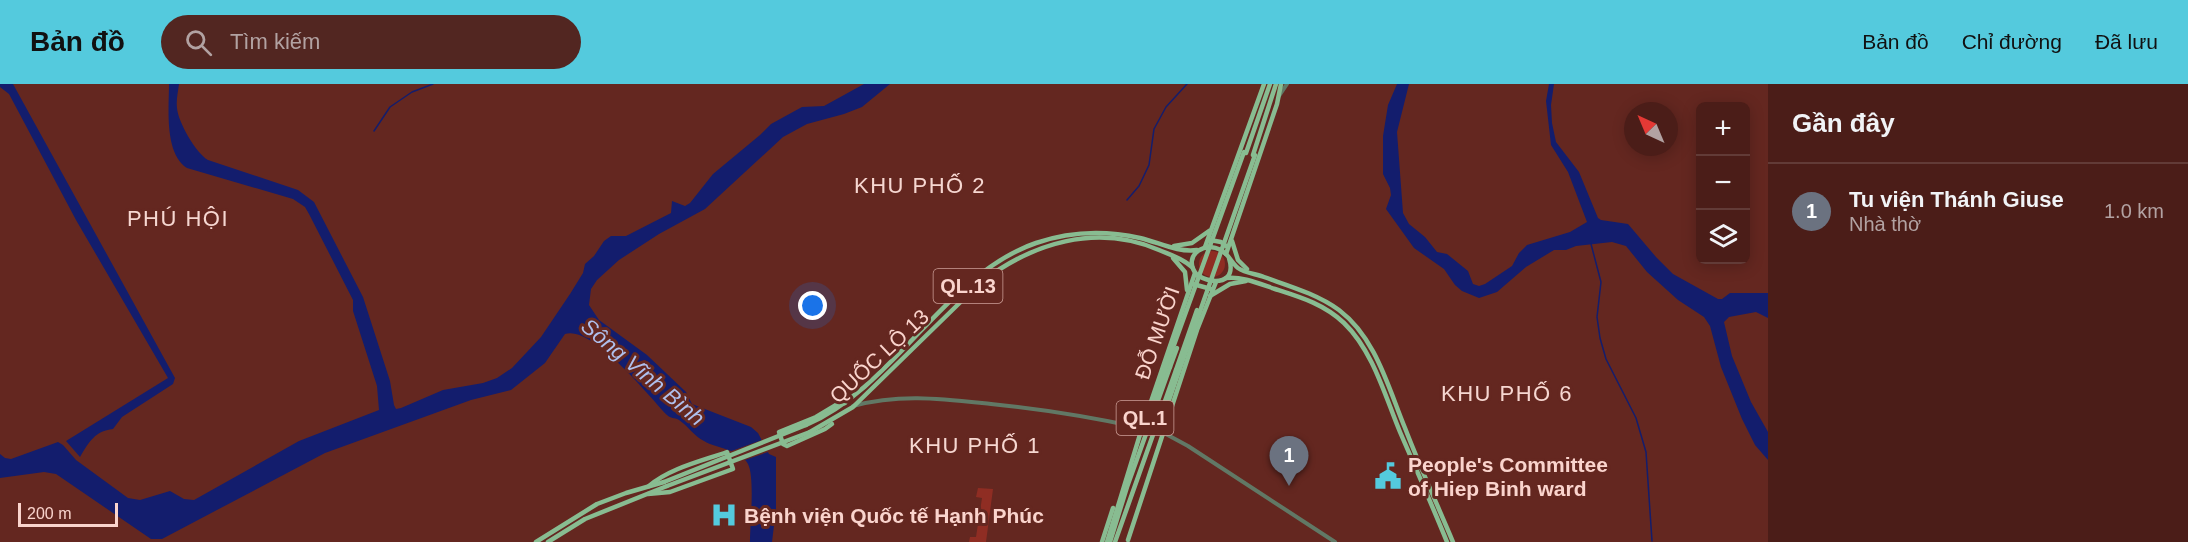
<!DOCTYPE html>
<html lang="vi">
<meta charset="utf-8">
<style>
:root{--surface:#4b1d18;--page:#522621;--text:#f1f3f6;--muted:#b2a2a2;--line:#623b37;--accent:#54cadd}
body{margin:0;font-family:Helvetica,sans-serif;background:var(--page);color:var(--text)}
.controls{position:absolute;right:18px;top:18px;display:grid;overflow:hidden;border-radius:9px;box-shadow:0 3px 15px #0003}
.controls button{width:54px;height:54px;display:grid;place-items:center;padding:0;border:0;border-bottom:2px solid var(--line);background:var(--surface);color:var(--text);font:30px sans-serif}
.compass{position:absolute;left:1624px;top:18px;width:54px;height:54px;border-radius:50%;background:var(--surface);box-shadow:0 3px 15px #0003;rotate:316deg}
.scale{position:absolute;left:18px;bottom:15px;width:100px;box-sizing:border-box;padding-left:6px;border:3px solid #fad4cd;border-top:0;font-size:16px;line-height:21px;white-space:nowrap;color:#fad4cd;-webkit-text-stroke:4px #642720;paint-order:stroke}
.you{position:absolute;left:813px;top:222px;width:21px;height:21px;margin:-15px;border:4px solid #fff;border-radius:50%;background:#1a73e8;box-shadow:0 0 0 9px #1a73e833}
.badge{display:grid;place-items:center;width:39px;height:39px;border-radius:50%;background:var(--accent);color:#fff;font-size:20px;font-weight:700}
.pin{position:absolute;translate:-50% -50px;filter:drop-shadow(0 2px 3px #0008)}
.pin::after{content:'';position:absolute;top:32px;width:21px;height:18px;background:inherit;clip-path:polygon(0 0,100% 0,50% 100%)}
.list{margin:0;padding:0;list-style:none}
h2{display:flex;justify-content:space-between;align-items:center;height:78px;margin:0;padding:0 24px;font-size:26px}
h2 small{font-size:20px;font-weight:400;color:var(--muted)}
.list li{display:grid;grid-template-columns:39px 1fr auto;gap:18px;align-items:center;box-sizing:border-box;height:96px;padding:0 24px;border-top:2px solid var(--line)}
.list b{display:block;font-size:22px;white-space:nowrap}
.list p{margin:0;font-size:20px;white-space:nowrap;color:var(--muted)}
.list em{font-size:20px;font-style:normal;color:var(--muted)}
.icon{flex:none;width:33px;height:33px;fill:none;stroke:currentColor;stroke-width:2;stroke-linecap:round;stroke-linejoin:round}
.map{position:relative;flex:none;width:1768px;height:458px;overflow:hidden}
header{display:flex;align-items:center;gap:36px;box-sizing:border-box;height:84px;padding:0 30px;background:var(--accent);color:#111}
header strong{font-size:28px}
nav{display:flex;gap:33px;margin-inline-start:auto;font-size:21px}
.search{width:420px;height:54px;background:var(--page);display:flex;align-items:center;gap:15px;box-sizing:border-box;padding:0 21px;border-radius:33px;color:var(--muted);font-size:22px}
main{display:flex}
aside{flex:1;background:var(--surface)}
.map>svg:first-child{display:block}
.green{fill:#8f2d23}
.water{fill:#131d6d}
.pier{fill:#642720}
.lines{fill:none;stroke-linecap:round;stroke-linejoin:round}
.stream{stroke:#131d6d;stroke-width:1.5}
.tertiary{stroke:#617865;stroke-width:4}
.trunk{stroke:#88bc91;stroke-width:4.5}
.trunk-bridge{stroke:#88bc91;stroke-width:4.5}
.labels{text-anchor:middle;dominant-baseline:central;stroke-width:6;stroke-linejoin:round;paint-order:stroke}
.shield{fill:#642720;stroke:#cda099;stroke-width:1.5}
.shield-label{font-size:20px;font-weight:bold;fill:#fad4cd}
.street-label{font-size:21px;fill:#fad4cd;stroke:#642720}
.poi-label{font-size:21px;font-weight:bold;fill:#fad4cd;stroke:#642720;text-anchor:start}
.neighbourhood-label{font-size:22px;letter-spacing:1.5px;fill:#f6d7d1;stroke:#642720}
.water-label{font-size:22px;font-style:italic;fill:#afbfec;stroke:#642720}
</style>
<header>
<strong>Bản đồ</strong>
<div class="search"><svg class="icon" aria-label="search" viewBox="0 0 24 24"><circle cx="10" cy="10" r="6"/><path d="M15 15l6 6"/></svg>Tìm kiếm</div>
<nav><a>Bản đồ</a><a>Chỉ đường</a><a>Đã lưu</a></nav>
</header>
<main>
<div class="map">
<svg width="1768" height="458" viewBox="0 0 1768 458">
<rect width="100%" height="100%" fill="#642720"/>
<g class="green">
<circle cx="1212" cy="180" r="13"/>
<polygon points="978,404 993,405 986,458 969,458 970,453 976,453 982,414 976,413"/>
</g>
<g class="water">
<path d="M 0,0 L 13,0 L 175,294 L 173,300 L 122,333 L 113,345 C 95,347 89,358 80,373 L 66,357 L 168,294 L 76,136 L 9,10 L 0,3 Z"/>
<path d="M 169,0 L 179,0 C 178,8 176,16 177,24 C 178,38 196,69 208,76 L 298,106 L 314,118 L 363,213 L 390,297 L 394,321 L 396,325 L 401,324 L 443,306 L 483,299 L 497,294 L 512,284 L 541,253 L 570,210 L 583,189 L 585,180 L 594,172 L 604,157 L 611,152 L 626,152 L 671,129 L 672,117 L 685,122 L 690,119 L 713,90 L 760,51 L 771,40 L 802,23 L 824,22 L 864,0 L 890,0 L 862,23 L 844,30 L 807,40 L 783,53 L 705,125 L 659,150 L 619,176 L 597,196 L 591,205 L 589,221 L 599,236 L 647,271 L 686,308 L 692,320 L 751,343 L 758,349 L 769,370 L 776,373 L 776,425 L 772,458 L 750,458 C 750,440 755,394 748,380 C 740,365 717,365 704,357 C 694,352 688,342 679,336 C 674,333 671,335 667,331 C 649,312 592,241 565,250 L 545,279 L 511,306 L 471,316 L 325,369 L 162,455 L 151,455 L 56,390 L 44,388 L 0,394 L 0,370 L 5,374 L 11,375 L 58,358 L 63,361 L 76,376 L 128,414 L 140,416 L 170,407 L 184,415 L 194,416 L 299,357 L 379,326 L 377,302 L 353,227 L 353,216 L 309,130 L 305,123 L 293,115 L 187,84 C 164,69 169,24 169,0 Z"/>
<polygon points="1397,0 1409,0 1397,48 1403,129 1409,140 1425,153 1437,168 1447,170 1468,187 1473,200 1479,202 1485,200 1512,182 1519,169 1527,161 1570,148 1587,138 1568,88 1551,61 1546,17 1549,0 1554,0 1551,21 1552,39 1556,58 1579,88 1598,134 1601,136 1628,140 1656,173 1673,190 1718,215 1722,215 1730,209 1768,209 1768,234 1756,228 1729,233 1724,238 1732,272 1751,318 1768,348 1768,376 1755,361 1742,335 1721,283 1710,242 1704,233 1678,216 1647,188 1626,162 1612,158 1576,162 1566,166 1554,166 1526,183 1497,208 1479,214 1462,207 1455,201 1444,185 1414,164 1386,125 1391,111 1390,104 1383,90 1383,52 1388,21"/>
</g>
<polygon class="pier" points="765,355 771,367 742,377 726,369"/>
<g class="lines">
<g class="stream">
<polyline points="374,47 390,23 412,8 433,0"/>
<polyline points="1127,116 1139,102 1149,81 1154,45 1166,23 1187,0"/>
<polyline points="1591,160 1601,198 1597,233 1600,254 1606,275 1636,334 1646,368 1652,457"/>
</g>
<g class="tertiary">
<polyline points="1279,12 1287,0"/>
<path d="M 853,322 C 900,309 944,315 991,320 C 1042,325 1091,333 1142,344"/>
<polyline points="1164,349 1188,362 1335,458"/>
</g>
<g class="trunk">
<polyline points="1246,69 1270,0"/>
<polyline points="1253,71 1276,0"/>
<polyline points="1210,156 1221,158 1226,162"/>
<polyline points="1232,157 1238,176 1247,185"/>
<polyline points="1174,162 1192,159 1209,147"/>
<polyline points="1205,163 1264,0"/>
<polyline points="1226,170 1277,20 1281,0"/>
<polyline points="1173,174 1185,188 1187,206"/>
<path d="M 1229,174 C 1237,200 1214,201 1197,191 C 1180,171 1208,153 1226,170 C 1230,174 1233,180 1238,184 C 1245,189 1256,190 1264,193 C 1289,202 1317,210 1339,226 C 1376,254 1388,303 1405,344 C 1420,383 1437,420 1453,458"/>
<path d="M 1226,194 C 1242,192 1260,200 1275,205 C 1300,213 1324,220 1344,239 C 1373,267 1385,312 1400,348 C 1416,385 1432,421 1447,458"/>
<polyline points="1193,200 1211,205"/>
<polyline points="1210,212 1230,200 1246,197"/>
<polyline points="1152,326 1166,283"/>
<polyline points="832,340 825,345 787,362 783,360 779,348 816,333 836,321 845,319"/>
<path d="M 806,341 C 895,303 945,190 1036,159 C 1071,147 1104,146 1140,154 C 1158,158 1178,169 1197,166"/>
<path d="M 810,348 L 853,323 L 980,199 C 1032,159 1096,139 1159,166 C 1171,171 1182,174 1192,183"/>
<polyline points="1158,348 1179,287"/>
<path d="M 648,410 L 670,408 L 733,385 L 727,368 C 702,377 670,384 649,402"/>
<polyline points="1128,456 1197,246 1216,198"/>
<polyline points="536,458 597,420 626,409 664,398"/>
<polyline points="548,458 585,435 667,402"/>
<polyline points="1102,458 1113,424"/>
<polyline points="1107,458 1142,344 1195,189"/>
<polyline points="1110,458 1127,403 1170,283"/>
<polyline points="1115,458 1176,286"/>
</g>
<g class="trunk-bridge">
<polyline points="1166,283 1244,68"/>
<polyline points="1170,283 1177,264"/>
<polyline points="1176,286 1197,226"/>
<polyline points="1179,287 1255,71"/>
<polyline points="664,398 806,341"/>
<polyline points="667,402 810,348"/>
</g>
</g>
<defs>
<symbol id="civic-bare" viewBox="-9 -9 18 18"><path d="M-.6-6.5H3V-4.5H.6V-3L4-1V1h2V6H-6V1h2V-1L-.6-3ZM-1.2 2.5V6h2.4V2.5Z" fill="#54cadd" stroke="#642720" stroke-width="2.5" paint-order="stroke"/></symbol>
<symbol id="hospital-bare" viewBox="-9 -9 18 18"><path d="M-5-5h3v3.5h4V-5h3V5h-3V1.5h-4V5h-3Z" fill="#54cadd" stroke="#642720" stroke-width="2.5" paint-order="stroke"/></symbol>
</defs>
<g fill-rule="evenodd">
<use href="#civic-bare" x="1369" y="373" width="38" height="38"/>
<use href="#hospital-bare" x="705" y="412" width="38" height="38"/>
</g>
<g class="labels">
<g class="shield">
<rect x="933.5" y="185" width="69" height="34" rx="4.5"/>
<rect x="1116.5" y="317" width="57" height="34" rx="4.5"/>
</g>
<g class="shield-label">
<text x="968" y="202">QL.13</text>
<text x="1145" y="334">QL.1</text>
</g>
<g class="street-label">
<text transform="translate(1157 249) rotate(-71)">ĐỖ MƯỜI</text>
<text transform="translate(879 272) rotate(-43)">QUỐC LỘ 13</text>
</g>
<g class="poi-label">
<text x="1408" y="380">People's Committee<tspan x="1408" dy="24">of Hiep Binh ward</tspan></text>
<text x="744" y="431">Bệnh viện Quốc tế Hạnh Phúc</text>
</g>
<g class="neighbourhood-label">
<text x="920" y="101">KHU PHỐ 2</text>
<text x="178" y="134">PHÚ HỘI</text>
<text x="1507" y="309">KHU PHỐ 6</text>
<text x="975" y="361">KHU PHỐ 1</text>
</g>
<g class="water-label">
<text transform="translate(643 288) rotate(40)">Sông Vĩnh Bình</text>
</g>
</g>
</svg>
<div class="controls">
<button>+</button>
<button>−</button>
<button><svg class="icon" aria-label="layers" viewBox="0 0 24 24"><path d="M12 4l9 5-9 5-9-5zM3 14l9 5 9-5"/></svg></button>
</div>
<svg class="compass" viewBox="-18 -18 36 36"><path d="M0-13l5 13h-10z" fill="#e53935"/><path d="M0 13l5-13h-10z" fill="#b2a2a2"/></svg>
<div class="scale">200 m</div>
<div class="you"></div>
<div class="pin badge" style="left:1289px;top:402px;background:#6b7280">1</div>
</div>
<aside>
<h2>Gần đây<small></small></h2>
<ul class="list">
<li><span class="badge" style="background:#6b7280">1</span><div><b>Tu viện Thánh Giuse</b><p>Nhà thờ</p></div><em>1.0 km</em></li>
</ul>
</aside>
</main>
